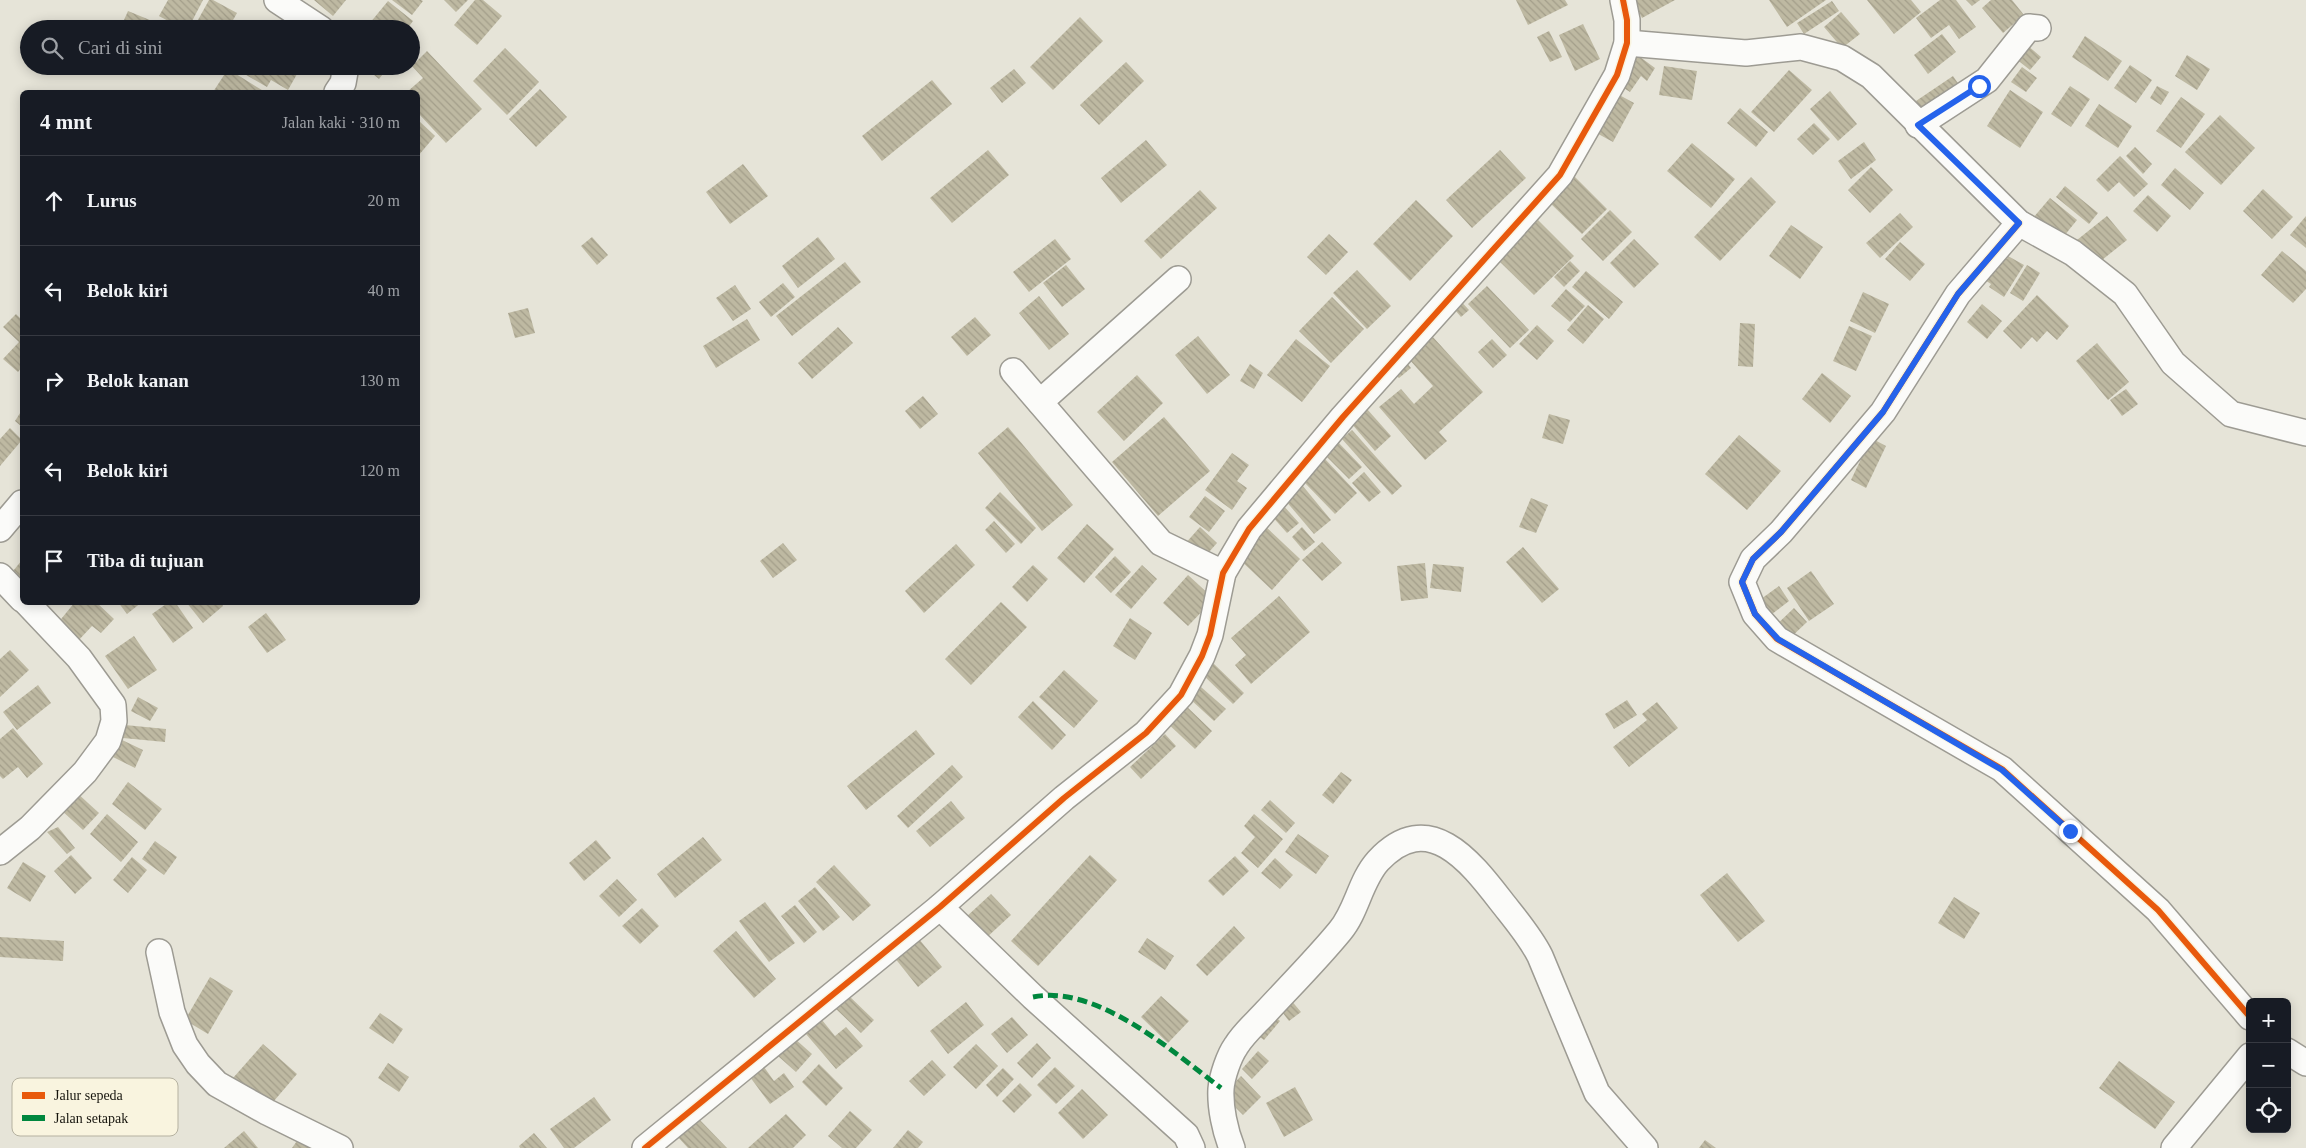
<!DOCTYPE html>
<html lang="id">
<meta charset="utf-8">
<style>
:root{--surface:#171b24;--page:#242831;--text:#f1f3f6;--muted:#9ea1a6;--line:#363941}
body{margin:0;font-family:Georgia,serif;background:var(--page);color:var(--text)}
.controls{position:absolute;right:15px;bottom:15px;display:grid;overflow:hidden;border-radius:8px;box-shadow:0 2px 12px #0003}
.controls button{width:45px;height:45px;display:grid;place-items:center;padding:0;border:0;border-bottom:1px solid var(--line);background:var(--surface);color:var(--text);font:25px sans-serif}
.stop{position:absolute;width:15px;height:15px;margin:-11px;border:4px solid #2563eb;border-radius:50%;background:#fff}
.stop.end{background:#2563eb;border-color:#fff;box-shadow:0 1px 5px #0008}
.list{margin:0;padding:0;list-style:none}
h2{display:flex;justify-content:space-between;align-items:center;height:65px;margin:0;padding:0 20px;font-size:21px}
h2 small{font-size:16px;font-weight:400;color:var(--muted)}
.list li{display:grid;grid-template-columns:32px 1fr auto;gap:15px;align-items:center;box-sizing:border-box;height:90px;padding:0 20px;border-top:1px solid var(--line)}
.list b{display:block;font-size:19px;white-space:nowrap}
.list em{font-size:16px;font-style:normal;color:var(--muted)}
.icon{flex:none;width:28px;height:28px;fill:none;stroke:currentColor;stroke-width:2;stroke-linecap:round;stroke-linejoin:round}
.map{position:relative;flex:none;width:2306px;height:1148px;overflow:hidden}
.search{position:absolute;background:var(--surface);box-shadow:0 2px 12px #0003;left:20px;top:20px;width:400px;height:55px;display:flex;align-items:center;gap:12px;box-sizing:border-box;padding:0 18px;border-radius:28px;color:var(--muted);font-size:19px}
.panel{position:absolute;background:var(--surface);box-shadow:0 2px 12px #0003;left:20px;top:90px;width:400px;height:515px;border-radius:8px}
.map>svg:first-child{display:block}
.building{fill:url(#building-back-hatch)}
.lines{fill:none;stroke-linecap:round;stroke-linejoin:round}
.minor-casing{stroke:#9d9b93;stroke-width:28}
.minor{stroke:#fbfbf9;stroke-width:25}
.quiet{stroke:#00873e;stroke-width:5;stroke-dasharray:10 5;stroke-linecap:butt}
.cycleway-casing{stroke:#f9f4df;stroke-width:9}
.cycleway{stroke:#e8590c;stroke-width:6}
.route{stroke:#2563eb;stroke-width:6}
.key{fill:#f9f4df;stroke:#b5b1a0;stroke-width:1}
.key-label{font-size:14px;fill:#16140d}
</style>
<div class="map">
<svg width="2306" height="1148" viewBox="0 0 2306 1148">
<defs>
<pattern id="building-back-hatch" width="6" height="6" patternUnits="userSpaceOnUse" patternTransform="scale(1.25)"><rect width="6" height="6" fill="#beb9a2"/><path d="M-1 5l2 2M0 0l6 6M5-1l2 2" fill="none" stroke="#a39e8a"/></pattern>
</defs>
<rect width="100%" height="100%" fill="#e6e4d8"/>
<g class="building">
<polygon points="168,0 203,0 188,29 183,29 159,16"/>
<polygon points="209,0 213,0 237,13 228,29 193,29"/>
<polygon points="314,0 346,0 333,16"/>
<polygon points="392,0 421,0 423,1 412,15"/>
<polygon points="444,0 468,0 456,12"/>
<polygon points="475,0 483,0 502,16 477,45 454,25"/>
<polygon points="1516,0 1565,0 1568,5 1528,25"/>
<polygon points="1633,0 1675,0 1642,18"/>
<polygon points="1769,0 1826,0 1787,27"/>
<polygon points="1867,0 1911,0 1921,12 1894,34"/>
<polygon points="1940,0 1956,0 1976,27 1959,39 1949,25 1931,38 1916,18"/>
<polygon points="1966,0 1980,0 1972,6"/>
<polygon points="1991,0 2012,0 2024,15 2003,33 1982,8"/>
<polygon points="388,1 413,21 407,29 365,29"/>
<polygon points="1832,1 1839,11 1804,34 1797,23"/>
<polygon points="128,11 157,23 154,29 120,29"/>
<polygon points="1841,12 1860,34 1842,48 1824,27"/>
<polygon points="1080,17 1103,41 1053,90 1030,67"/>
<polygon points="236,21 252,29 232,29"/>
<polygon points="1583,24 1600,59 1575,71 1559,35"/>
<polygon points="1549,31 1562,57 1550,62 1537,37"/>
<polygon points="1942,34 1956,52 1928,74 1914,55"/>
<polygon points="2085,36 2122,61 2108,81 2072,57"/>
<polygon points="2021,40 2041,57 2030,70 2010,54"/>
<polygon points="505,48 539,82 507,115 473,81"/>
<polygon points="427,51 482,109 446,143 418,113 418,92 407,92 423,78 412,66"/>
<polygon points="1636,54 1655,68 1647,81 1641,76 1630,92 1616,83"/>
<polygon points="2187,55 2210,69 2197,90 2175,76"/>
<polygon points="1126,62 1144,81 1099,125 1080,105"/>
<polygon points="2130,65 2152,80 2136,103 2114,88"/>
<polygon points="244,66 299,66 301,67 288,90 271,80 267,87 241,72"/>
<polygon points="363,66 389,66 379,79"/>
<polygon points="1664,66 1697,71 1692,100 1659,95"/>
<polygon points="2022,67 2037,78 2026,92 2011,82"/>
<polygon points="228,69 265,92 213,92"/>
<polygon points="1014,69 1026,83 1002,103 990,88"/>
<polygon points="1789,70 1812,90 1774,132 1751,112"/>
<polygon points="1953,76 1962,89 1925,114 1916,101"/>
<polygon points="932,80 952,104 882,161 862,136"/>
<polygon points="2070,86 2090,99 2071,127 2051,114"/>
<polygon points="2157,86 2169,92 2161,105 2150,98"/>
<polygon points="540,89 567,117 536,147 509,119"/>
<polygon points="2010,90 2043,112 2020,148 1987,126"/>
<polygon points="1612,91 1634,103 1613,142 1591,130"/>
<polygon points="1830,91 1857,124 1838,141 1810,109"/>
<polygon points="2181,97 2205,114 2181,148 2156,131"/>
<polygon points="2099,104 2132,126 2118,148 2085,126"/>
<polygon points="1740,108 1768,132 1756,147 1727,123"/>
<polygon points="2220,115 2255,148 2221,185 2185,152"/>
<polygon points="418,120 435,136 418,156"/>
<polygon points="1814,123 1830,139 1813,155 1797,139"/>
<polygon points="1146,140 1167,165 1121,203 1101,178"/>
<polygon points="1864,142 1876,160 1851,179 1838,161"/>
<polygon points="1692,143 1735,179 1711,208 1667,171"/>
<polygon points="2135,147 2152,164 2143,174 2126,156"/>
<polygon points="988,150 1009,175 952,223 930,198"/>
<polygon points="1500,150 1526,178 1472,228 1446,200"/>
<polygon points="2120,156 2148,184 2134,197 2119,182 2108,192 2096,180"/>
<polygon points="743,164 768,196 730,224 706,192"/>
<polygon points="1871,167 1893,190 1870,213 1848,190"/>
<polygon points="2175,168 2204,193 2190,210 2161,185"/>
<polygon points="1572,174 1607,209 1582,234 1547,200"/>
<polygon points="1751,177 1776,202 1720,261 1694,237"/>
<polygon points="2065,186 2098,213 2089,224 2056,197"/>
<polygon points="2263,189 2293,217 2272,239 2243,211"/>
<polygon points="1200,190 1217,208 1161,259 1144,241"/>
<polygon points="2148,195 2171,216 2157,232 2133,211"/>
<polygon points="2050,198 2077,220 2060,241 2033,218"/>
<polygon points="1416,200 1453,236 1410,281 1373,244"/>
<polygon points="1610,210 1632,232 1603,261 1581,239"/>
<polygon points="1900,213 1913,227 1880,258 1866,243"/>
<polygon points="2107,216 2127,240 2097,264 2077,240"/>
<polygon points="2306,216 2306,248 2290,235"/>
<polygon points="1538,220 1574,256 1534,295 1498,260"/>
<polygon points="1791,225 1823,247 1800,279 1769,256"/>
<polygon points="1329,234 1348,252 1326,275 1307,257"/>
<polygon points="592,237 608,255 597,265 581,246"/>
<polygon points="818,237 835,259 798,288 782,266"/>
<polygon points="1055,239 1071,259 1029,292 1013,272"/>
<polygon points="1634,239 1659,264 1634,288 1610,263"/>
<polygon points="1900,242 1925,264 1910,281 1885,259"/>
<polygon points="2282,251 2306,271 2306,289 2293,303 2261,275"/>
<polygon points="1995,252 2007,259 2008,256 2024,265 2004,297 1989,287 1991,284 1980,277"/>
<polygon points="1570,261 1580,271 1564,287 1554,277"/>
<polygon points="845,262 861,282 792,336 776,316"/>
<polygon points="1066,265 1085,289 1062,307 1043,283"/>
<polygon points="2027,265 2040,273 2023,301 2010,293"/>
<polygon points="1357,270 1391,306 1367,329 1333,293"/>
<polygon points="1586,271 1623,302 1609,319 1572,287"/>
<polygon points="783,283 795,297 771,317 759,302"/>
<polygon points="735,285 751,309 733,321 716,298"/>
<polygon points="1487,286 1529,330 1510,348 1468,304"/>
<polygon points="1566,289 1585,306 1570,322 1551,306"/>
<polygon points="1863,292 1889,304 1875,333 1850,321"/>
<polygon points="2037,295 2069,326 2057,340 2047,331 2037,342 2032,337 2021,349 2003,331"/>
<polygon points="1039,296 1069,334 1049,350 1019,313"/>
<polygon points="1332,297 1364,329 1331,363 1299,331"/>
<polygon points="1457,297 1469,310 1461,317 1449,303"/>
<polygon points="1982,304 2002,321 1987,339 1967,322"/>
<polygon points="1588,305 1604,319 1583,344 1567,330"/>
<polygon points="528,308 535,333 515,338 508,313"/>
<polygon points="16,314 22,320 22,367 18,372 3,359 19,342 3,327"/>
<polygon points="975,317 991,335 967,356 951,337"/>
<polygon points="747,319 760,340 716,368 703,346"/>
<polygon points="1740,323 1755,324 1753,367 1738,366"/>
<polygon points="1537,325 1554,341 1537,360 1519,344"/>
<polygon points="1849,326 1872,336 1856,371 1833,361"/>
<polygon points="838,327 853,343 812,379 798,363"/>
<polygon points="1198,336 1230,375 1207,394 1175,355"/>
<polygon points="1432,336 1483,392 1439,432 1447,441 1425,460 1379,407 1401,389 1414,404 1433,386 1408,358"/>
<polygon points="1296,339 1330,366 1302,402 1267,375"/>
<polygon points="1492,339 1507,355 1493,368 1478,352"/>
<polygon points="2097,343 2129,382 2108,400 2076,361"/>
<polygon points="1402,357 1411,368 1399,378 1389,368"/>
<polygon points="1250,364 1263,373 1254,389 1240,381"/>
<polygon points="1822,373 1851,396 1830,423 1802,399"/>
<polygon points="1137,375 1163,403 1124,441 1097,412"/>
<polygon points="2126,389 2138,404 2122,416 2110,400"/>
<polygon points="923,396 938,414 920,429 905,411"/>
<polygon points="1367,409 1391,436 1375,451 1351,423"/>
<polygon points="22,410 22,427 15,421"/>
<polygon points="1549,414 1570,420 1563,444 1542,438"/>
<polygon points="1164,417 1210,471 1158,516 1112,462"/>
<polygon points="1008,427 1073,505 1042,531 978,453"/>
<polygon points="10,428 22,440 0,466 0,439"/>
<polygon points="1352,430 1402,486 1392,495 1342,439"/>
<polygon points="1739,435 1781,471 1747,510 1705,474"/>
<polygon points="1871,438 1886,446 1866,488 1851,480"/>
<polygon points="1336,440 1362,467 1349,479 1323,453"/>
<polygon points="1232,453 1249,465 1237,481 1247,488 1232,510 1205,490"/>
<polygon points="1325,459 1357,493 1335,514 1303,481"/>
<polygon points="1364,472 1381,492 1369,502 1352,483"/>
<polygon points="1302,485 1331,520 1314,534 1285,500"/>
<polygon points="1000,492 1036,528 1021,544 985,508"/>
<polygon points="1205,496 1225,511 1209,532 1189,517"/>
<polygon points="1531,498 1548,505 1536,533 1519,527"/>
<polygon points="1282,504 1299,523 1287,533 1270,514"/>
<polygon points="994,521 1015,544 1006,553 985,530"/>
<polygon points="1087,524 1114,549 1084,583 1057,558"/>
<polygon points="1265,526 1300,559 1272,590 1237,557"/>
<polygon points="1200,527 1217,543 1201,561 1184,545"/>
<polygon points="1302,527 1315,542 1304,551 1292,537"/>
<polygon points="1322,542 1342,563 1322,581 1302,560"/>
<polygon points="783,543 797,560 773,578 760,561"/>
<polygon points="956,544 975,565 924,613 905,591"/>
<polygon points="1523,547 1559,589 1542,603 1506,562"/>
<polygon points="1115,556 1131,572 1111,593 1095,577"/>
<polygon points="22,560 22,588 9,576"/>
<polygon points="1425,563 1428,598 1401,601 1397,566"/>
<polygon points="1433,564 1464,567 1461,592 1430,588"/>
<polygon points="1033,565 1048,579 1027,602 1012,587"/>
<polygon points="1142,565 1157,579 1131,609 1115,595"/>
<polygon points="1811,571 1834,604 1809,621 1787,588"/>
<polygon points="1188,575 1214,599 1188,626 1163,603"/>
<polygon points="1779,586 1789,601 1772,614 1761,599"/>
<polygon points="1279,596 1310,632 1251,684 1235,665 1246,655 1231,638"/>
<polygon points="75,602 96,602 114,619 101,633 92,626 77,642 57,624"/>
<polygon points="118,602 142,602 127,614"/>
<polygon points="169,602 175,602 193,628 173,643 152,614"/>
<polygon points="186,602 220,602 223,606 203,623"/>
<polygon points="1001,602 1027,627 971,685 945,659"/>
<polygon points="1794,608 1807,622 1787,641 1774,627"/>
<polygon points="266,613 286,640 267,653 248,627"/>
<polygon points="1130,618 1152,633 1135,660 1113,646"/>
<polygon points="134,636 157,670 128,689 105,656"/>
<polygon points="10,650 29,670 0,697 0,659"/>
<polygon points="1212,662 1244,693 1233,704 1201,673"/>
<polygon points="1064,670 1098,701 1074,728 1039,697"/>
<polygon points="38,685 51,703 17,730 3,712"/>
<polygon points="1201,687 1226,709 1214,721 1190,699"/>
<polygon points="138,697 158,708 150,721 131,711"/>
<polygon points="1627,700 1637,715 1614,729 1605,714"/>
<polygon points="1033,701 1066,735 1052,750 1018,717"/>
<polygon points="1182,702 1212,731 1195,749 1165,721"/>
<polygon points="1657,702 1678,728 1629,767 1613,747 1647,720 1642,714"/>
<polygon points="125,725 166,729 165,742 123,738"/>
<polygon points="13,728 43,764 27,778 18,767 3,779 0,776 0,739"/>
<polygon points="916,730 935,754 866,810 847,786"/>
<polygon points="1165,734 1176,746 1141,779 1130,767"/>
<polygon points="120,739 143,750 135,768 111,756"/>
<polygon points="952,765 963,777 908,828 897,816"/>
<polygon points="1341,772 1352,780 1333,804 1322,795"/>
<polygon points="128,782 162,809 145,830 112,804"/>
<polygon points="76,792 99,813 83,830 60,809"/>
<polygon points="1270,800 1295,823 1286,833 1261,810"/>
<polygon points="951,801 965,818 930,847 916,831"/>
<polygon points="107,814 138,842 121,862 90,834"/>
<polygon points="1254,814 1283,839 1258,868 1241,853 1255,837 1244,826"/>
<polygon points="58,827 75,848 67,854 47,832"/>
<polygon points="1298,834 1329,856 1316,874 1285,852"/>
<polygon points="703,837 722,860 675,898 657,874"/>
<polygon points="596,840 611,858 584,881 569,863"/>
<polygon points="155,841 177,857 164,875 142,859"/>
<polygon points="71,855 92,878 75,894 54,871"/>
<polygon points="1090,855 1117,880 1038,966 1011,941"/>
<polygon points="1235,856 1249,871 1223,896 1208,881"/>
<polygon points="132,857 147,870 128,893 113,880"/>
<polygon points="1275,858 1293,875 1280,889 1261,873"/>
<polygon points="23,862 46,876 30,902 7,888"/>
<polygon points="834,865 871,905 853,921 816,882"/>
<polygon points="1727,873 1765,921 1738,942 1700,895"/>
<polygon points="617,879 637,900 619,917 599,896"/>
<polygon points="815,887 840,917 823,931 798,901"/>
<polygon points="991,894 1011,915 985,939 965,918"/>
<polygon points="1954,897 1980,913 1964,939 1938,923"/>
<polygon points="765,902 795,943 769,962 739,921"/>
<polygon points="795,905 817,932 804,943 781,916"/>
<polygon points="642,908 659,926 640,944 622,926"/>
<polygon points="1234,926 1245,938 1207,976 1196,965"/>
<polygon points="736,931 776,979 754,998 713,951"/>
<polygon points="914,933 942,967 918,987 890,952"/>
<polygon points="0,937 64,941 63,961 0,957"/>
<polygon points="1147,938 1174,956 1165,970 1138,952"/>
<polygon points="210,977 233,991 208,1034 185,1020"/>
<polygon points="847,994 874,1020 861,1033 834,1007"/>
<polygon points="1161,996 1189,1021 1168,1043 1141,1017"/>
<polygon points="1290,999 1301,1012 1289,1021 1279,1008"/>
<polygon points="966,1002 984,1025 948,1054 930,1031"/>
<polygon points="380,1013 403,1029 393,1044 369,1028"/>
<polygon points="1273,1015 1280,1021 1264,1040 1256,1034"/>
<polygon points="1012,1017 1028,1035 1007,1053 991,1034"/>
<polygon points="822,1020 835,1036 846,1027 863,1046 836,1069 806,1034"/>
<polygon points="794,1038 812,1054 796,1072 778,1056"/>
<polygon points="1037,1043 1051,1058 1032,1078 1017,1063"/>
<polygon points="263,1044 297,1074 268,1108 233,1078"/>
<polygon points="976,1044 998,1066 976,1089 953,1067"/>
<polygon points="1258,1051 1269,1061 1252,1079 1242,1069"/>
<polygon points="932,1060 946,1075 924,1096 909,1081"/>
<polygon points="2119,1061 2175,1102 2155,1129 2099,1088"/>
<polygon points="388,1063 409,1077 399,1092 378,1078"/>
<polygon points="819,1064 843,1088 826,1106 802,1082"/>
<polygon points="764,1067 774,1081 784,1073 794,1087 770,1104 750,1077"/>
<polygon points="1055,1067 1075,1086 1056,1104 1037,1085"/>
<polygon points="1003,1068 1014,1079 997,1097 986,1085"/>
<polygon points="1241,1076 1261,1097 1243,1115 1223,1095"/>
<polygon points="1020,1083 1032,1095 1014,1113 1002,1101"/>
<polygon points="1295,1087 1313,1120 1284,1137 1266,1103"/>
<polygon points="1082,1089 1108,1115 1083,1139 1058,1113"/>
<polygon points="594,1097 611,1120 574,1148 564,1148 550,1129"/>
<polygon points="850,1111 872,1130 856,1148 842,1148 828,1136"/>
<polygon points="786,1114 806,1135 793,1148 748,1148"/>
<polygon points="697,1117 727,1148 688,1148 677,1136"/>
<polygon points="908,1130 923,1142 918,1148 893,1148"/>
<polygon points="244,1131 258,1148 224,1148"/>
<polygon points="534,1133 547,1148 520,1148 519,1146"/>
<polygon points="299,1138 313,1148 292,1148"/>
<polygon points="1705,1140 1716,1148 1699,1148"/>
</g>
<g class="lines">
<defs>
<g id="minor">
<polyline points="277,0 321,29"/>
<polyline points="1627,43 1746,53 1801,47 1842,58 1871,76 2019,223 2073,253 2125,294 2173,363 2231,414 2306,433"/>
<polyline points="337,92 343,83 346,66"/>
<polyline points="1918,125 1987,80 2026,31 2029,27 2038,28"/>
<polyline points="2019,223 1958,294 1883,412 1781,532 1753,559 1742,582 1755,614 1777,639 2002,769 2158,910 2250,1017"/>
<polyline points="1013,371 1161,543 1223,573"/>
<polyline points="1040,402 1178,279"/>
<polyline points="0,529 22,503"/>
<polyline points="0,576 22,599"/>
<polyline points="0,852 30,828 85,772 108,741 114,721 113,705 79,658 26,602"/>
<polyline points="940,907 1033,997 1186,1135 1192,1148"/>
<polyline points="159,952 172,1012 185,1045 198,1064 217,1084 267,1112 340,1148"/>
<polyline points="2287,1051 2306,1063"/>
<polyline points="645,1148 940,907 1064,798 1146,733 1181,695 1202,656 1210,635 1223,573 1249,529 1343,417 1560,175 1617,75 1627,43 1627,20 1623,0"/>
<path d="M 1232,1148 C 1225,1131 1220,1107 1221,1089 C 1222,1076 1229,1056 1236,1046 C 1244,1033 1256,1023 1266,1012 C 1291,985 1317,959 1340,931 C 1357,911 1360,881 1378,861 C 1428,807 1470,861 1501,901 C 1515,919 1530,936 1540,956 L 1597,1093 L 1645,1148"/>
<polyline points="2174,1148 2250,1056"/>
</g>
</defs>
<use href="#minor" class="minor-casing"/>
<use href="#minor" class="minor"/>
<path class="quiet" d="M 1033,997 C 1097,984 1173,1052 1221,1088"/>
<defs>
<g id="cycleway">
<polyline points="2019,223 1958,294 1883,412 1781,532 1753,559 1742,582 1755,614 1777,639 2002,769 2158,910 2250,1017"/>
<polyline points="645,1148 940,907 1064,798 1146,733 1181,695 1202,656 1210,635 1223,573 1249,529 1343,417 1560,175 1617,75 1627,43 1627,20 1623,0"/>
</g>
</defs>
<use href="#cycleway" class="cycleway-casing"/>
<use href="#cycleway" class="cycleway"/>
</g>
<g class="lines">
<polyline class="route" points="1979,86 1918,125 2019,223 1958,294 1883,412 1781,532 1753,559 1742,582 1755,614 1778,639 2002,770 2070,831"/>
</g>
<rect x="12" y="1078" width="166" height="58" rx="8" class="key"/>
<rect x="22" y="1092" width="23" height="7" fill="#e8590c"/>
<rect x="22" y="1115" width="23" height="6" fill="#00873e"/>
<g class="key-label">
<text x="54" y="1100">Jalur sepeda</text>
<text x="54" y="1123">Jalan setapak</text>
</g>
</svg>
<div class="controls">
<button>+</button>
<button>−</button>
<button><svg class="icon" aria-label="locate" viewBox="0 0 24 24"><circle cx="12" cy="12" r="6"/><path d="M12 2v4M12 18v4M2 12h4M18 12h4"/></svg></button>
</div>
<div class="stop" style="left:1979px;top:86px"></div>
<div class="stop end" style="left:2070px;top:831px"></div>
<div class="search"><svg class="icon" aria-label="search" viewBox="0 0 24 24"><circle cx="10" cy="10" r="6"/><path d="M15 15l6 6"/></svg>Cari di sini</div>
<section class="panel">
<h2>4 mnt<small>Jalan kaki · 310 m</small></h2>
<ul class="list">
<li><svg class="icon" aria-label="ahead" viewBox="0 0 24 24"><path d="M12 20V5M6 11l6-6 6 6"/></svg><div><b>Lurus</b></div><em>20 m</em></li>
<li><svg class="icon" aria-label="left" viewBox="0 0 24 24"><path d="M17 20v-9H6M10 6l-5 5 5 5"/></svg><div><b>Belok kiri</b></div><em>40 m</em></li>
<li><svg class="icon" aria-label="right" viewBox="0 0 24 24"><path d="M7 20v-9h11M14 6l5 5-5 5"/></svg><div><b>Belok kanan</b></div><em>130 m</em></li>
<li><svg class="icon" aria-label="left" viewBox="0 0 24 24"><path d="M17 20v-9H6M10 6l-5 5 5 5"/></svg><div><b>Belok kiri</b></div><em>120 m</em></li>
<li><svg class="icon" aria-label="arrive" viewBox="0 0 24 24"><path d="M6 21V4h12l-3 4 3 4H6"/></svg><div><b>Tiba di tujuan</b></div></li>
</ul>
</section>
</div>
